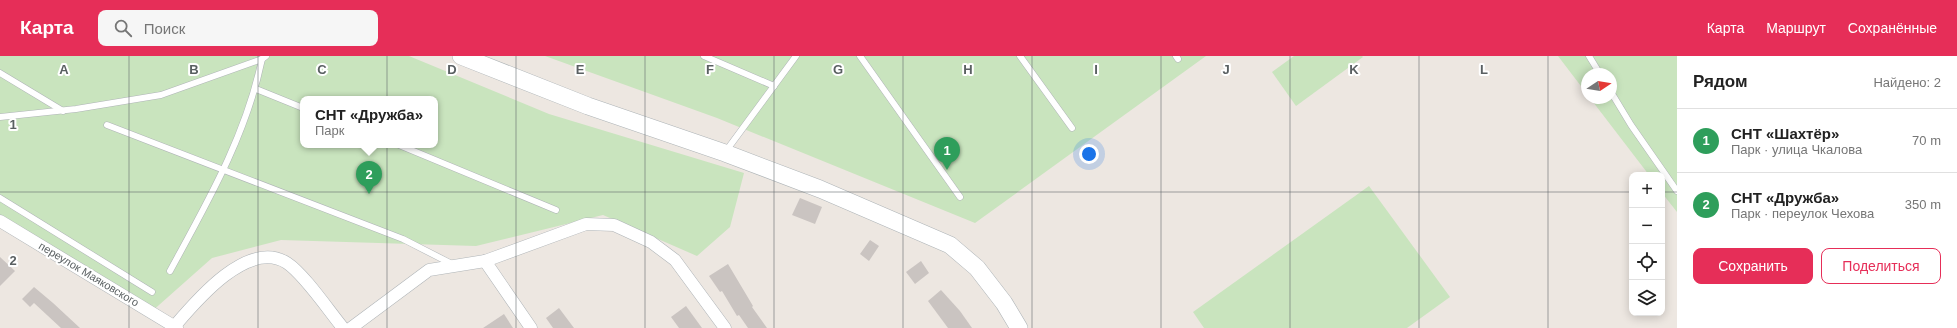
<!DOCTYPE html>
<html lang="ru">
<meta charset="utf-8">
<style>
:root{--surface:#fff;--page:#f6f6f6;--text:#222;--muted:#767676;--line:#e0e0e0;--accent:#e62e58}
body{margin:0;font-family:Helvetica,sans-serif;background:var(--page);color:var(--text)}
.controls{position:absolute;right:12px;bottom:12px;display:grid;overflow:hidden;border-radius:8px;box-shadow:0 2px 10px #0003}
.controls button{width:36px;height:36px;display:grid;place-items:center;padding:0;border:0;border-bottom:1px solid var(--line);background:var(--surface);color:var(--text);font:20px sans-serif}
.compass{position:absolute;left:1581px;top:12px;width:36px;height:36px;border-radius:50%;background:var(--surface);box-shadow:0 2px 10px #0003;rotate:78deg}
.you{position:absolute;left:1089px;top:98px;width:14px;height:14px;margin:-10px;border:3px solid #fff;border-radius:50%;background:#1a73e8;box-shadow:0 0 0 6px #1a73e833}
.badge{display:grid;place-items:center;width:26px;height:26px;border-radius:50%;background:var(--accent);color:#fff;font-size:13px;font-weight:700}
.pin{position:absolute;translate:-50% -33px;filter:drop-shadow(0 1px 2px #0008)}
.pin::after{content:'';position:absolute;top:21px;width:14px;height:12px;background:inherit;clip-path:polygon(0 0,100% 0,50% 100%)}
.popup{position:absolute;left:300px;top:40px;width:138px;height:52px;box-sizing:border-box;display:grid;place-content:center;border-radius:8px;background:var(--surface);filter:drop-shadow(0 1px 3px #0005);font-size:13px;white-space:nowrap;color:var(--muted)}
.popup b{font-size:15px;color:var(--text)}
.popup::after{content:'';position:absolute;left:50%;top:100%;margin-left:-8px;border:8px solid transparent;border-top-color:var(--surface)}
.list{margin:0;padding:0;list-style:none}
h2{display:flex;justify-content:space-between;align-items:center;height:52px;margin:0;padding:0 16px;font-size:17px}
h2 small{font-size:13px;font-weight:400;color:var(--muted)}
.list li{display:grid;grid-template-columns:26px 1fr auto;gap:12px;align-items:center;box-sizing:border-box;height:64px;padding:0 16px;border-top:1px solid var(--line)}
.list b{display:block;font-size:15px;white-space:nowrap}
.list p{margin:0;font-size:13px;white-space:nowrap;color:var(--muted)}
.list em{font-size:13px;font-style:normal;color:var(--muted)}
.actions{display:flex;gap:8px;padding:12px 16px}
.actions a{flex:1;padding:9px 0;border:1px solid var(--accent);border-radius:8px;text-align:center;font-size:14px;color:var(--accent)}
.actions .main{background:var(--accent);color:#fff}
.icon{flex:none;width:22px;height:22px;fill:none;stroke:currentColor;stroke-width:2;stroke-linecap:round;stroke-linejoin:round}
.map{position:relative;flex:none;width:1677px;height:272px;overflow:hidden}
header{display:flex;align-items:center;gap:24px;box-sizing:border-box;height:56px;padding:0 20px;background:var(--accent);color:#fff}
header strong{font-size:19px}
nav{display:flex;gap:22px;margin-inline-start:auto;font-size:14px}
.search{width:280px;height:36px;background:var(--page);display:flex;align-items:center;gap:10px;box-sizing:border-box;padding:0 14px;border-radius:8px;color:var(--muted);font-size:15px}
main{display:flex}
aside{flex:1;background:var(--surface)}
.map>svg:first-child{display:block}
.garden{fill:#c9e4be;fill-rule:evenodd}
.building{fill:#cac4c1}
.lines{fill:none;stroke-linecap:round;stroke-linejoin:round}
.lane-casing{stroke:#afb4b7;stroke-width:7}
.street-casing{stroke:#afb4b7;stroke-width:13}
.secondary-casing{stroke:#aeb4b7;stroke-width:18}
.lane{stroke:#fff;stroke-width:6}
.street{stroke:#fff;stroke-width:12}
.secondary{stroke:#fff;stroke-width:17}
.grid{fill:none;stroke:#5a6062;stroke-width:1;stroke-opacity:0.55}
.labels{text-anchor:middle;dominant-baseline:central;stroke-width:4;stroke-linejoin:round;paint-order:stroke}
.street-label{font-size:11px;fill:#5a6062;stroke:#fff}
.grid-label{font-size:13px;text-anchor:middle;font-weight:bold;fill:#5a6062;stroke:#fff;stroke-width:4;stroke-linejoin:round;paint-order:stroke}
</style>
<header>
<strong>Карта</strong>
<div class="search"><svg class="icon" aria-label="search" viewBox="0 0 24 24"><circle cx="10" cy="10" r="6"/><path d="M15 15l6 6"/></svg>Поиск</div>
<nav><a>Карта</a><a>Маршрут</a><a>Сохранённые</a></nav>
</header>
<main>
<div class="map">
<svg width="1677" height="272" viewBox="0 0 1677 272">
<rect width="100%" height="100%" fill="#ede7e1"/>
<g class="garden">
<path d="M 0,0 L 409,0 L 549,58 L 744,117 L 730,171 L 697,200 L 603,159 L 476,190 L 281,184 L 212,202 L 150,257 L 0,163 ZM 303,43 L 435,43 L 435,89 L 303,89 Z"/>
<polygon points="545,0 1206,0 975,167 717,62"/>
<polygon points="1294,0 1362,0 1363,1 1296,50 1272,16"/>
<polygon points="1558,0 1677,0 1677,156 1662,137 1662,119 1649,119 1590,42 1611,42 1611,18 1587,18 1587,38"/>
<polygon points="1369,130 1450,241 1407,272 1204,272 1193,256"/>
</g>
<g class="building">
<polygon points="800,142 822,151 815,168 792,159"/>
<polygon points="870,184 879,190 869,205 860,198"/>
<polygon points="0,201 15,215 0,230"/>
<polygon points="921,205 929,217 915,228 906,216"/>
<polygon points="728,208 753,250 752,251 767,272 748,272 739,259 737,260 722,235 720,236 709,220"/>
<polygon points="34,231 53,247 80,272 61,272 34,247 30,251 22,243"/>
<polygon points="941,234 960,255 972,272 948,272 928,245"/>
<polygon points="686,250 702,272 679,272 671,261"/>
<polygon points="559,252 574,272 553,272 546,262"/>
<polygon points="504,258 513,272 483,272"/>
</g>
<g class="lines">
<defs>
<g id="lane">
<polyline points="704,0 774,30"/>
<polyline points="860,0 960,141"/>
<polyline points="1020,0 1072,72"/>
<polyline points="1176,0 1178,3"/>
<polyline points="1589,0 1600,18"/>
<polyline points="0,17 63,55"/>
<polyline points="256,33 303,52"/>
<polyline points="1611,36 1631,69 1677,135"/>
<polyline points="0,61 76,53 161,39 262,3 266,0"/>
<polyline points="107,69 403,183 454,209"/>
<polyline points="399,89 556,154"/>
<polyline points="726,95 796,0"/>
<polyline points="0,142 152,236"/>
<path d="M 170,215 C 207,147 246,80 262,3"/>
</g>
<g id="street">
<polyline points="0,165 177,272"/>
<polyline points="485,205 531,272"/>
<path d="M 173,272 C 195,246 248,182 287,207 C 304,218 329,255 343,272"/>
<polyline points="351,272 429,214 485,205 586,168 614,169 651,186 675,204 725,272"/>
</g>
<polyline id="secondary" points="461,0 588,50 725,97 820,133 950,189 977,212 1004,247 1019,272"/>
</defs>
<use href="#lane" class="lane-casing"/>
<use href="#street" class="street-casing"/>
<use href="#secondary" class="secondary-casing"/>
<use href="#lane" class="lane"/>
<use href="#street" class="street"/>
<use href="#secondary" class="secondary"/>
</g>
<path class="grid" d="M 129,0 L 129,272M 258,0 L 258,272M 387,0 L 387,272M 516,0 L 516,272M 645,0 L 645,272M 774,0 L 774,272M 903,0 L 903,272M 1032,0 L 1032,272M 1161,0 L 1161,272M 1290,0 L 1290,272M 1419,0 L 1419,272M 1548,0 L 1548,272M 0,136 L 1632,136M 1662,136 L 1677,136"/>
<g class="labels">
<g class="street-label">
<text transform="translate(89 218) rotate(31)">переулок Маяковского</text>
</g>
</g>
<g class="grid-label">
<text x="64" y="18">A</text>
<text x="194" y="18">B</text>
<text x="322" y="18">C</text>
<text x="452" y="18">D</text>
<text x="580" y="18">E</text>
<text x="710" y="18">F</text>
<text x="838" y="18">G</text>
<text x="968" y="18">H</text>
<text x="1096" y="18">I</text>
<text x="1226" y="18">J</text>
<text x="1354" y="18">K</text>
<text x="1484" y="18">L</text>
<text x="13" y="73">1</text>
<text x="13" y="209">2</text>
</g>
</svg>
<div class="controls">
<button>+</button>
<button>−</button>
<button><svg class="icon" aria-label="locate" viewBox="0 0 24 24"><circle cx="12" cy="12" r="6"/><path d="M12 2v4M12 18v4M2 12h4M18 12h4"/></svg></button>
<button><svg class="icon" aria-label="layers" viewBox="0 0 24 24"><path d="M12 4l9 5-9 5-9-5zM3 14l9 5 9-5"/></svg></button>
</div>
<svg class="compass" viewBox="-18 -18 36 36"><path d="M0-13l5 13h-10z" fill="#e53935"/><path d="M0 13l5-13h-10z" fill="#767676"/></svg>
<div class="you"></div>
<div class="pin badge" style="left:947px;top:114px;background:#2e9e5b">1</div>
<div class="pin badge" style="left:369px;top:138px;background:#2e9e5b">2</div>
<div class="popup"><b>СНТ «Дружба»</b>Парк</div>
</div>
<aside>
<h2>Рядом<small>Найдено: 2</small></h2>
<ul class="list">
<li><span class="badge" style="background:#2e9e5b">1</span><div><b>СНТ «Шахтёр»</b><p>Парк · улица Чкалова</p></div><em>70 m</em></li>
<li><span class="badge" style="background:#2e9e5b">2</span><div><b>СНТ «Дружба»</b><p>Парк · переулок Чехова</p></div><em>350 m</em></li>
</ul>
<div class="actions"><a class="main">Сохранить</a><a>Поделиться</a></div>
</aside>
</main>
